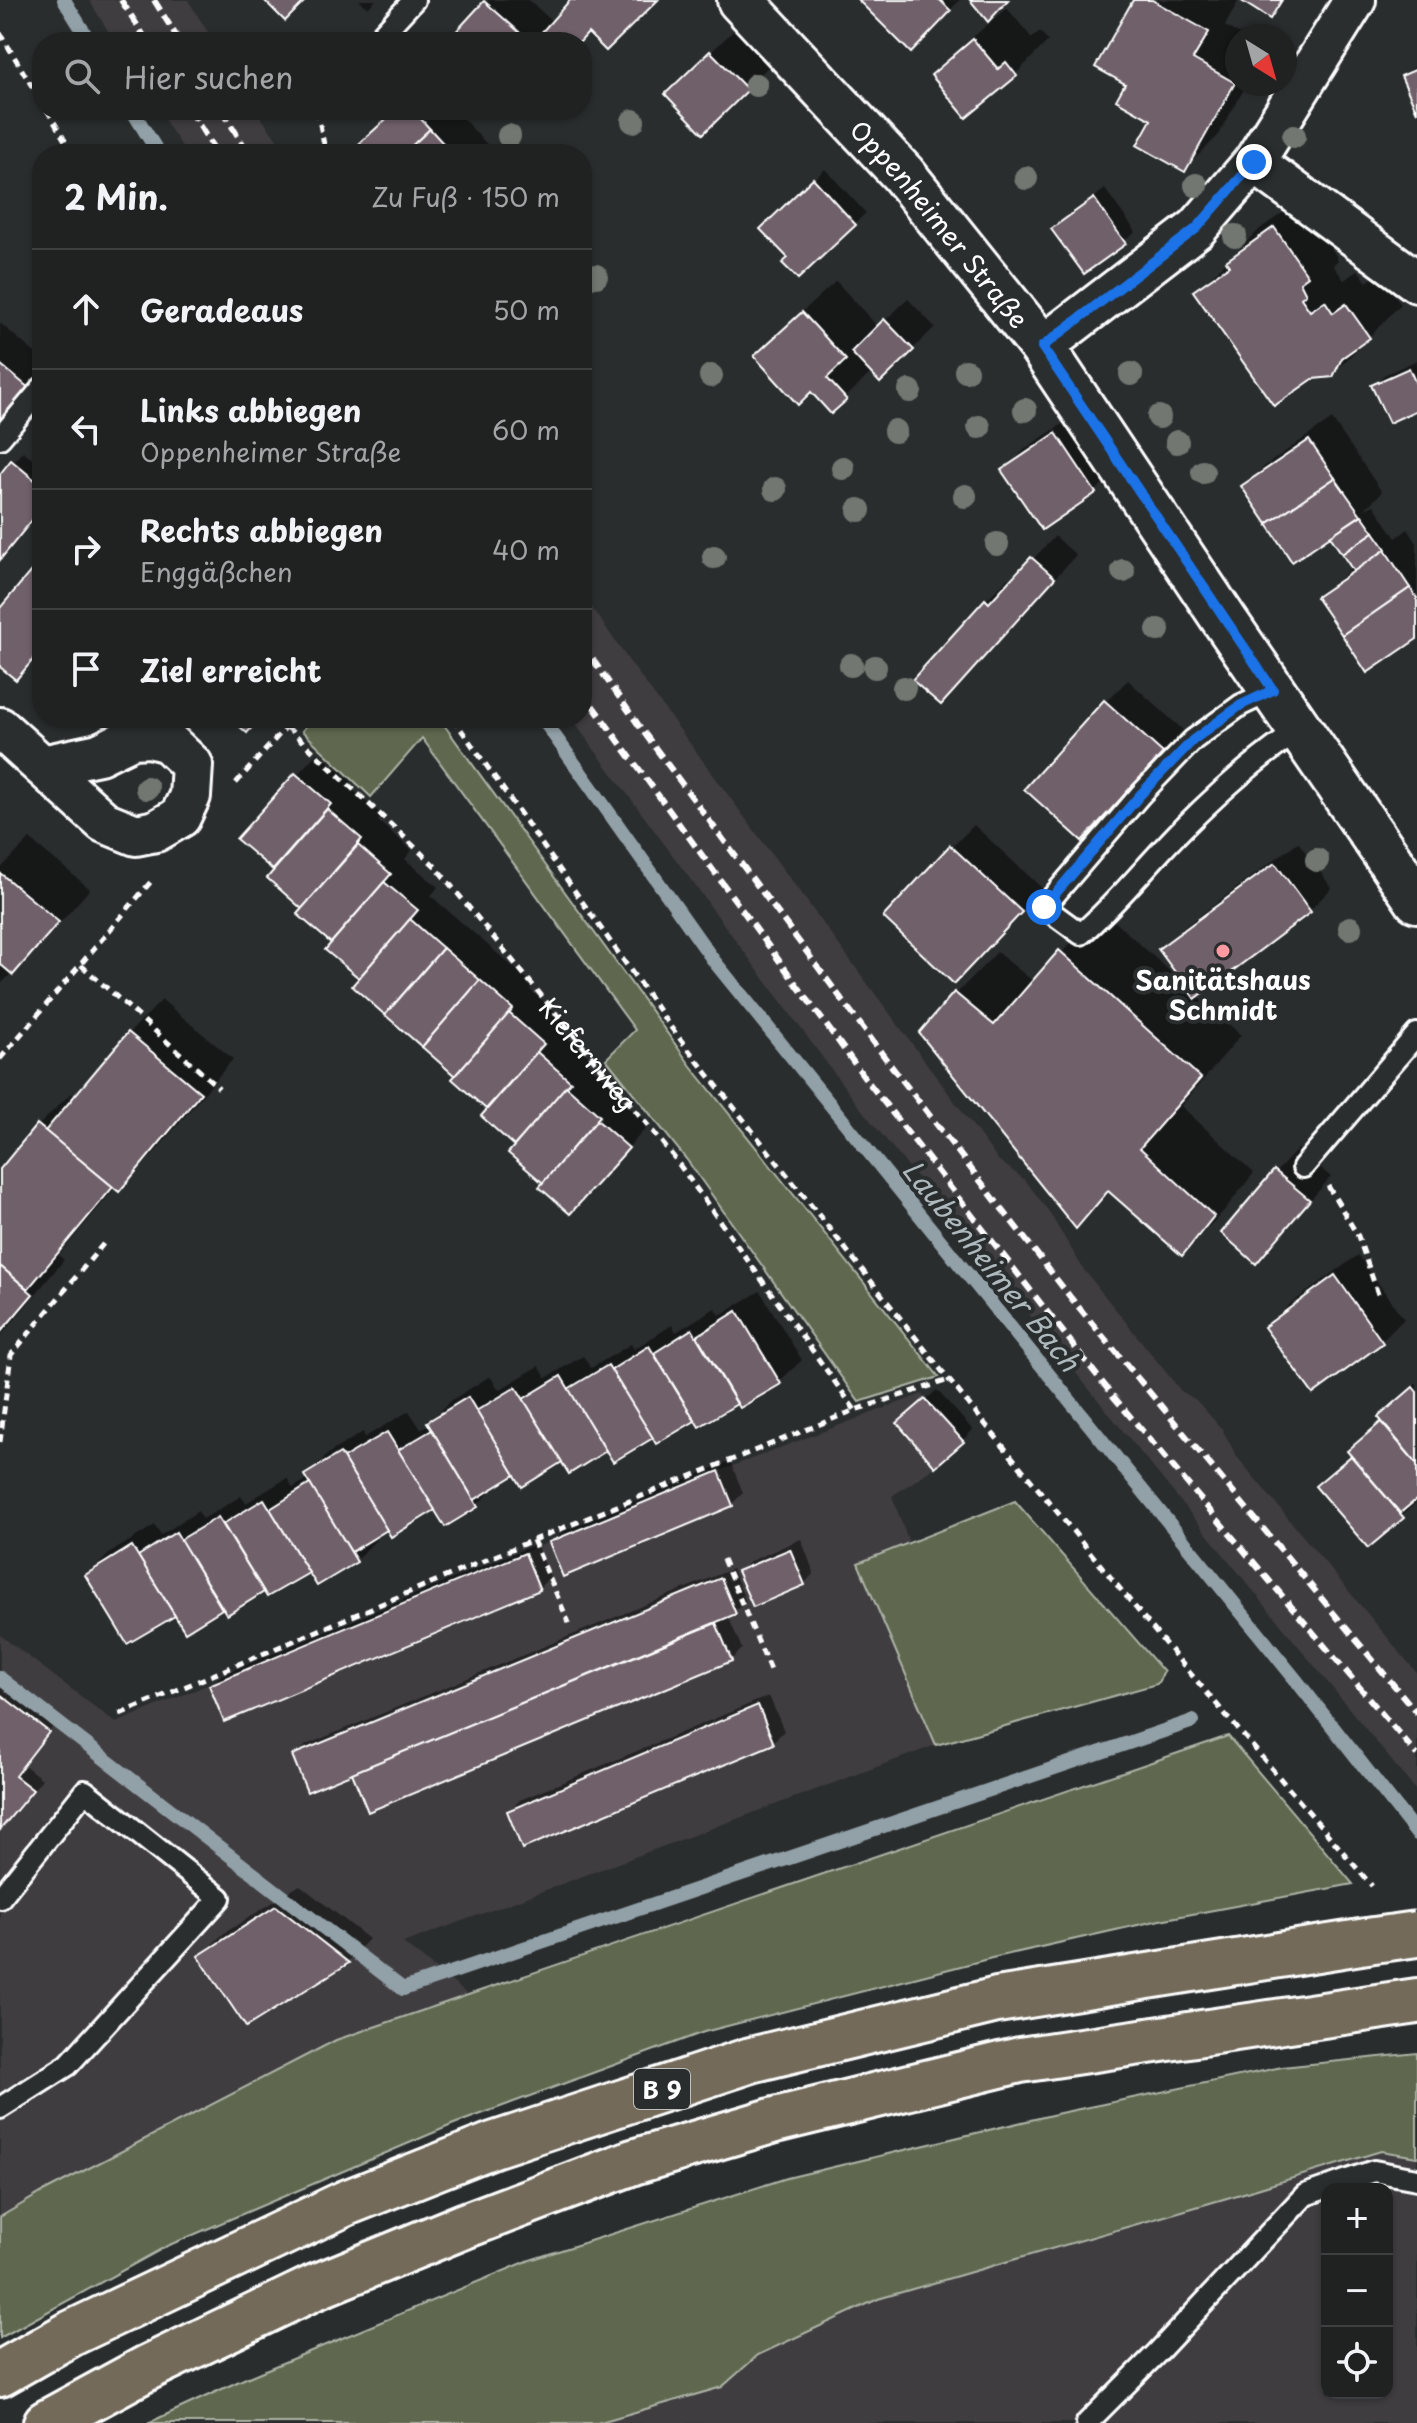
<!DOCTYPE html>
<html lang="de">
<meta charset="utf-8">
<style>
:root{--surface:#202222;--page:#2d2f2f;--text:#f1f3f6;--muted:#a2a4a5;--line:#3d3f40}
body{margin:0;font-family:"Playpen Sans",sans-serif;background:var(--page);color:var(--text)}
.controls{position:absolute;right:24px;bottom:24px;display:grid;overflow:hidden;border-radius:16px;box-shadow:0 2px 6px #0004}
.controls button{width:72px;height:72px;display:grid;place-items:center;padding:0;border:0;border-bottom:2px solid var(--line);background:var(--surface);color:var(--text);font:40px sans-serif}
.compass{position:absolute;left:1225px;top:24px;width:72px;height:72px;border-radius:50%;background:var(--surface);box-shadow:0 2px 6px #0004;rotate:143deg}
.stop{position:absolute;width:24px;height:24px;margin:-18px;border:6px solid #1a73e8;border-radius:50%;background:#fff}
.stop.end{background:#1a73e8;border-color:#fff;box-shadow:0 2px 8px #0008}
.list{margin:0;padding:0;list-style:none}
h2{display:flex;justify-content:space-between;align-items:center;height:104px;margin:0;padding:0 32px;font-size:34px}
h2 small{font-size:26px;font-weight:400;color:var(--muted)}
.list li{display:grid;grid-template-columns:52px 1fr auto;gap:24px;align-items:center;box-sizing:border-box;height:120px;padding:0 32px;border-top:2px solid var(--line)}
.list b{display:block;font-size:30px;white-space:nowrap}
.list p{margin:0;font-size:26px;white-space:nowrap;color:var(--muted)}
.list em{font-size:26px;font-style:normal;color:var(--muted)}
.icon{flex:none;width:44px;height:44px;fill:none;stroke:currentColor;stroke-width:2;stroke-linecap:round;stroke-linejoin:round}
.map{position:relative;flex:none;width:1417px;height:2423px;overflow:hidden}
.search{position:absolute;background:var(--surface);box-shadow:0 2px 6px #0004;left:32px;top:32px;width:560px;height:88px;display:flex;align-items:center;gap:20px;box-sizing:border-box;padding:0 28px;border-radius:32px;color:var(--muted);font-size:30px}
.panel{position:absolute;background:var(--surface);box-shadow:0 2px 6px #0004;left:32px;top:144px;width:560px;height:584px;border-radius:32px}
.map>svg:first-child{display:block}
.built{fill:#3f3c40;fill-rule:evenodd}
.green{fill:#5e684f;stroke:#aeb4a7;stroke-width:2}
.shadow{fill:#0007}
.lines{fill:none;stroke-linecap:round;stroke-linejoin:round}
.stream{stroke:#92a1a8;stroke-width:14}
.building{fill:#70606b;stroke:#fff;stroke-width:2}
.service-casing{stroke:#fff;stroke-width:26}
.minor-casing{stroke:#fff;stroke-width:46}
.secondary-casing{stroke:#fff;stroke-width:50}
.trunk-casing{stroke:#fff;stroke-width:50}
.path{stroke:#fff;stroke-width:5;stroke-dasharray:8 6;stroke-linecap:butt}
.service{stroke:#2a2d2e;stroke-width:20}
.minor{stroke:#2a2d2e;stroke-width:40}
.secondary{stroke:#2a2d2e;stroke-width:44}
.trunk{stroke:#736b5a;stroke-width:44}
.rail{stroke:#fff;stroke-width:6;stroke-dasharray:12 6;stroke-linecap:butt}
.trunk-bridge-casing{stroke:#fff;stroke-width:50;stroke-linecap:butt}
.trunk-bridge{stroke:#736b5a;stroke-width:44}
.tree{fill:#737771}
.route{stroke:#1a73e8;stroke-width:10}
.poi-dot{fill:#ff9aa2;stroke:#2a2d2e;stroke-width:3}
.labels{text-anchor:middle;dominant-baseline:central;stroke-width:8;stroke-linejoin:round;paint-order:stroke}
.shield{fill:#2a2d2e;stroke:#bfc0c0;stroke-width:2}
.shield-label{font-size:24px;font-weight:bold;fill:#fff}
.street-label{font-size:26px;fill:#fff;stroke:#2a2d2e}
.poi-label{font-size:26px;font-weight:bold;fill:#fff;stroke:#2a2d2e}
.water-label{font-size:28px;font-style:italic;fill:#aeb9be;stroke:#2a2d2e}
</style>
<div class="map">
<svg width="1417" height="2423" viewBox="0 0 1417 2423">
<rect width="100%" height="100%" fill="#2a2d2e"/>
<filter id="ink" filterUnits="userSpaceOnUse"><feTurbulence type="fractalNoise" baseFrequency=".0125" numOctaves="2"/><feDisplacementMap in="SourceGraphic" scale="16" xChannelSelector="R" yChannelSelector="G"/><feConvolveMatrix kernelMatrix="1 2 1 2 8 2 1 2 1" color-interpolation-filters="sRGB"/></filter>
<g filter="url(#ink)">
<g class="built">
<polygon points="89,0 188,0 214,42 115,42"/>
<polygon points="158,110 256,110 287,154 187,154"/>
<polygon points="582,593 629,661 998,1160 1025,1180 1047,1209 1084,1270 1181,1391 1196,1400 1222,1429 1237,1457 1417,1673 1417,1792 857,1104 571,718 582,718"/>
<polygon points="922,1394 964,1442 935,1467 892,1496 909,1543 858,1563 936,1745 403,1943 467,1994 336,2040 41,2193 0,2217 0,1635 116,1723 719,1471"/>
<path d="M 1381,2151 L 1417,2157 L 1417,2423 L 597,2423 L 722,2387 L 758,2355 L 878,2299 L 1234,2196 ZM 1327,2189 L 1387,2189 L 1387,2393 L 1327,2393 Z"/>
</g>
<g class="green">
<polygon points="313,718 439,718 691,1066 939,1377 859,1402 687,1160 606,1059 635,1030 422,738 371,797 302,731"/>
<polygon points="1015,1501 1164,1672 1157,1684 936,1745 858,1563"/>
<polygon points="1228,1736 1353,1884 1160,1920 992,1958 704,2032 454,2124 167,2246 0,2338 0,2217 41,2193 336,2040"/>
<polygon points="1417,2053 1417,2157 1381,2151 1234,2196 878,2299 758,2355 722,2387 597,2423 148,2423 246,2378 530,2260 787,2178 1060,2113 1282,2067"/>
</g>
<g class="shadow">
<polygon points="359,0 376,0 368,8"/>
<polygon points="488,0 529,0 553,22 572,0 655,0 589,31 579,42 462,42 455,36"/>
<polygon points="860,0 960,0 911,50"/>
<polygon points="1136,0 1239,0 1225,26 1242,36 1237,36 1237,84 1247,84 1217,137 1184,169 1127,83"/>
<polygon points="1007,8 1032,38 1040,31 1048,41 1016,74 967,116 934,75 966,43"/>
<polygon points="734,30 769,66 703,131 690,72"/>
<polygon points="1417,63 1417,108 1403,77"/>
<polygon points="397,110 455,110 496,154 350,154"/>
<polygon points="825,169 866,213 798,276 773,218"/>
<polygon points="1105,189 1136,232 1084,271 1054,229"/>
<polygon points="1307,196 1339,241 1332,249 1338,260 1333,265 1344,280 1358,270 1367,282 1379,273 1401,304 1332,375 1196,291 1261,228"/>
<polygon points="836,281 878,327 908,299 935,327 913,349 872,372 832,411 800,314 844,362 847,359 803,311"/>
<polygon points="0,323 42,359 42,376 0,425"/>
<polygon points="1417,360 1417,408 1373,386 1384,375"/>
<polygon points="1079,413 1117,469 1095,492 1043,527 1004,471 1026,448"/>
<polygon points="1332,419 1382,492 1365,509 1374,505 1396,538 1408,529 1417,543 1417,637 1318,598 1353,567 1330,534 1243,487 1266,465"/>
<polygon points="23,451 42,466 42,508 0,560 0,477"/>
<polygon points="1055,536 1076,555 963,680 915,680 986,600 1008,578 1012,581"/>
<polygon points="42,561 42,648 26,667 0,664 0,611"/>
<polygon points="1128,680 1183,730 1104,816 1105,702"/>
<polygon points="318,752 352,781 347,785 383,816 378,821 412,850 405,859 438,887 431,896 534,985 530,990 565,1020 557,1029 591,1058 587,1063 621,1093 618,1097 649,1125 570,1212 517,1146 484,1116 489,1109 455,1079 458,1075 361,978 334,943 300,914 305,908 276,870 239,838"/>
<polygon points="974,825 1043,889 976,960 952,847"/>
<polygon points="30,839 90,889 45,940 0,985 0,869"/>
<polygon points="1298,842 1332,888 1310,910 1196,995 1241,1035 1181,1106 1254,1173 1223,1212 1182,1254 1111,1191 1076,1226 956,994 997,952 1034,982 1102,910 1182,982 1161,950 1183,928"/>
<polygon points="162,1000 233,1059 151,1157 119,1189 116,1187 59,1255 64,1260 0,1337 0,1172 39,1125 71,1093 76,1097 129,1033"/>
<polygon points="1298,1149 1331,1177 1256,1261 1276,1172"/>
<polygon points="1358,1255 1404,1319 1382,1341 1267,1327 1289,1305"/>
<polygon points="760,1291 802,1360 779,1382 738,1401 699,1424 695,1418 657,1441 653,1436 607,1448 570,1471 563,1459 516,1472 500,1482 477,1505 445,1524 435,1507 376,1534 378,1538 356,1560 318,1583 310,1570 268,1595 265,1589 227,1613 223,1606 185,1630 176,1614 128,1642 88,1575 110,1553 155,1525 161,1535 198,1511 203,1519 241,1496 246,1503 287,1478 293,1488 309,1478 307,1475 329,1453 363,1432 365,1437 409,1411 421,1429 430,1424 429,1422 452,1400 490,1376 499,1390 539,1366 546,1378 583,1356 591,1368 631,1344 634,1349 672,1325 676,1332 715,1308 720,1315"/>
<polygon points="1417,1383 1417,1502 1368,1545 1318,1486 1352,1454 1349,1451 1382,1420 1380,1417"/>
<polygon points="937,1390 973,1430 962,1441 911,1413"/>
<polygon points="730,1461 743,1493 732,1504 564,1574 552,1543 562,1532"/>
<polygon points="801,1539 814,1573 804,1584 740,1571 751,1561"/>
<polygon points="536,1544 550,1577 539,1588 211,1686 222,1675"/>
<polygon points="732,1569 746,1602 728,1616 742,1649 731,1660 354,1771 295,1756 306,1745"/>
<polygon points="0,1675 58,1720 24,1765 42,1779 0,1830"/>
<polygon points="769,1696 784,1731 773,1742 509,1811 520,1800"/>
<polygon points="300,1885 369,1939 348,1961 247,2024 200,1956 223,1934"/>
</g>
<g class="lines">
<g class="stream">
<polyline points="64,0 90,42"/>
<polyline points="132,110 159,154"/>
<polyline points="542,718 714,961 1296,1680 1417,1834"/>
<polyline points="0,1678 403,1989 1193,1721"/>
</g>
</g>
<g class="building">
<polygon points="264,0 306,0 285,21"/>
<polygon points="570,0 658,0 606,51 588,33 580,42 533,42"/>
<polygon points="858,0 940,0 951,11 911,53"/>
<polygon points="970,0 1008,0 988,22"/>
<polygon points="1133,0 1152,0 1209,32 1193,59 1235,83 1185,172 1137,145 1151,120 1116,100 1125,84 1095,67"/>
<polygon points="1240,0 1282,0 1270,19"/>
<polygon points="484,1 517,30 529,42 459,42 452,36"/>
<polygon points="973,39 998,69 1006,62 1017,76 966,118 931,75"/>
<polygon points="710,51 748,90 703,134 665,94"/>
<polygon points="1417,69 1417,112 1401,76"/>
<polygon points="396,110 413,110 430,129 403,154 348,154"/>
<polygon points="430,129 453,154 403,154"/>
<polygon points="813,178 856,225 798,279 782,263 788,258 760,229"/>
<polygon points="1094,198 1126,244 1084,274 1051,229"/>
<polygon points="1274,227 1308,276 1300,282 1306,294 1301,298 1310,311 1325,301 1333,313 1346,304 1370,338 1342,358 1333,377 1313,379 1274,406 1193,291 1229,266 1226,261"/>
<polygon points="802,312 846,360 827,378 847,400 831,414 811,392 798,405 754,356"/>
<polygon points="884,319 914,350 880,383 851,352"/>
<polygon points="0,364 30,389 0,424"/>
<polygon points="1409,368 1417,386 1417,410 1389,423 1371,385"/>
<polygon points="1056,433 1096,493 1042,530 1001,470"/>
<polygon points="1309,440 1335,478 1267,524 1241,486"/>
<polygon points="11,460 42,486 42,508 0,560 0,474"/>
<polygon points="1335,478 1361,515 1292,562 1267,524"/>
<polygon points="1362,515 1374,532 1342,554 1330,536"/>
<polygon points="1374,532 1386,549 1354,572 1342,554"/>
<polygon points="1385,550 1410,588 1342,635 1316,597"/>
<polygon points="1031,557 1055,578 941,705 912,680 985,599 989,603"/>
<polygon points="41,559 42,649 16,680 0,667 0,608"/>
<polygon points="1410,588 1417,598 1417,639 1367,673 1342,635"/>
<polygon points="1104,700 1163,753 1082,841 1024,789"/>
<polygon points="230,718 260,718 247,733"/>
<polygon points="295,773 331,804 273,870 236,839"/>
<polygon points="327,809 362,839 302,909 267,878"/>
<polygon points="358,845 391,874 331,943 297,914"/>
<polygon points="950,845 1022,912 954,984 883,917"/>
<polygon points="1275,863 1311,912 1195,999 1158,949"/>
<polygon points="0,873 59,922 13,975 0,964"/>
<polygon points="384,882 418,910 359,978 325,950"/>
<polygon points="410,919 443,948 385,1015 352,986"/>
<polygon points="443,948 480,980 422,1047 385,1015"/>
<polygon points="1059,950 1201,1078 1140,1148 1214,1216 1182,1256 1108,1191 1076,1229 919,1033 954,992 994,1025"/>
<polygon points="480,980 513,1009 455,1076 422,1047"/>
<polygon points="509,1013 544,1044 486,1109 452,1079"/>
<polygon points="128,1032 201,1093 119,1192 45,1131"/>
<polygon points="537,1052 571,1082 514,1146 481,1116"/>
<polygon points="566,1086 600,1116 543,1183 508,1153"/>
<polygon points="597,1120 629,1148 570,1214 539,1187"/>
<polygon points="37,1124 113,1187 28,1289 0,1266 0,1169"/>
<polygon points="1274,1170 1310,1200 1256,1264 1221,1233"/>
<polygon points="0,1266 33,1294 0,1333"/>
<polygon points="1335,1275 1383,1343 1313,1394 1264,1327"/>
<polygon points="737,1311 781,1384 740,1408 697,1336"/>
<polygon points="692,1329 737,1404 699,1427 654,1353"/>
<polygon points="649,1346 695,1421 656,1444 611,1370"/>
<polygon points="608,1365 653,1438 613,1462 568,1389"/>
<polygon points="561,1376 606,1451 569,1474 523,1399"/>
<polygon points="516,1387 562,1462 522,1487 476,1411"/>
<polygon points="1413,1387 1417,1392 1417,1464 1378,1417"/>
<polygon points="468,1397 515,1475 474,1500 427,1422"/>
<polygon points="925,1399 964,1442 935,1467 897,1423"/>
<polygon points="1381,1422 1417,1464 1417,1499 1400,1513 1347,1451"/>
<polygon points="432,1430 478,1507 445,1527 398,1450"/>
<polygon points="387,1432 435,1510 391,1537 343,1458"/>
<polygon points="340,1453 387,1530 351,1552 304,1475"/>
<polygon points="1351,1456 1404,1518 1368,1548 1315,1486"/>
<polygon points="719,1471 733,1506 563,1577 549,1542"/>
<polygon points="310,1484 357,1562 317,1586 270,1509"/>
<polygon points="264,1499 309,1573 267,1597 223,1524"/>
<polygon points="218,1517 264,1592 227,1615 180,1540"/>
<polygon points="176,1532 222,1609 185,1632 138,1556"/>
<polygon points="132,1546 175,1616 127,1644 85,1575"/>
<polygon points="790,1549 805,1585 753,1607 737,1571"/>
<polygon points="525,1553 540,1590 224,1722 209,1685"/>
<polygon points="721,1578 736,1614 307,1792 292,1755"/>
<polygon points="716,1623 732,1661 368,1812 352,1773"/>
<polygon points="0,1694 49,1732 15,1776 33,1790 0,1830"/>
<polygon points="758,1705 774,1744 522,1849 507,1811"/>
<polygon points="276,1906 349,1963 246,2027 198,1956"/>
</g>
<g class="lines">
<defs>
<g id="service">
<polyline points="375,42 414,0"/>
<polyline points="0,438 42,388"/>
<path d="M 1273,690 L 1241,705 L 1193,740 L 1140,795 L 1044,907 L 1081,934 C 1118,902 1148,863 1183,828 C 1219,792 1258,757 1301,729"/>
<polyline points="1303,1167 1417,1034"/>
<polyline points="0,1898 85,1791 220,1898 68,2065 0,2108"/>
<polyline points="1087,2423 1157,2353 1305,2195 1374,2171 1417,2179"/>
</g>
<g id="minor">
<polyline points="1254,162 1417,282"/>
<polyline points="1042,347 1197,228 1254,162 1355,0"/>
<polyline points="0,728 104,822 136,835 156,831 180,817 190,796 192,765 168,742 150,737 132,738 99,754 42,766"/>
</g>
<g id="secondary">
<path id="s2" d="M 740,0 L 903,174 L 1042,347 L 1225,621 L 1417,900"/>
</g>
<g id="trunk">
<polyline points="0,2374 72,2333 346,2203 493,2145 751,2060 997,2000 1367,1941"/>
<polyline points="46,2423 147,2368 313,2288 464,2226 633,2162 775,2120 1020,2060 1417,2001"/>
</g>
</defs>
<use href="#service" class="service-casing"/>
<use href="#minor" class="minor-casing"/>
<use href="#secondary" class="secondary-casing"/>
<use href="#trunk" class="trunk-casing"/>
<g class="path">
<polyline points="0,33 42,103"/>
<polyline points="47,110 73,154"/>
<polyline points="317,110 326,154"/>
<polyline points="453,718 669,1025 949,1380 1167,1646 1372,1886"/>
<path id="s1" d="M 287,727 L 435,866 L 673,1156 L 855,1410"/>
<polyline points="236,783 294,718"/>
<polyline points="81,965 219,1088"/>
<polyline points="0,1059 154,878"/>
<polyline points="1328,1186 1358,1236 1380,1300"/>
<polyline points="0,1442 11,1355 104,1243"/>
<polyline points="533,1540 569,1623"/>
<polyline points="723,1559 771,1672"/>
<polyline points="120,1714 533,1540 855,1410 949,1380"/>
</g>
<use href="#service" class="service"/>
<use href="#minor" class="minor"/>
<use href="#secondary" class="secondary"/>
<use href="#trunk" class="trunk"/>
<g class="rail">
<polyline points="121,0 148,42"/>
<polyline points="154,0 180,42"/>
<polyline points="190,110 217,154"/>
<polyline points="222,110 249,154"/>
<polyline points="582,644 642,730 889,1063 1071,1298 1417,1713"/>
<polyline points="582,691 865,1078 1113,1396 1417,1755"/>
</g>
<defs>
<polyline id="trunk-bridge" points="1367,1941 1417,1934"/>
</defs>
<use href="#trunk-bridge" class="trunk-bridge-casing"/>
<use href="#trunk-bridge" class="trunk-bridge"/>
</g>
<g class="tree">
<circle cx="756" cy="85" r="12"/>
<circle cx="633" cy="121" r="12"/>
<circle cx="509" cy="136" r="12"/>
<circle cx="1294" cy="136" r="12"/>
<circle cx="1026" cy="178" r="12"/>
<circle cx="1196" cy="185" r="12"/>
<circle cx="1235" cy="236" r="12"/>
<circle cx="596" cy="276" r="12"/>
<circle cx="966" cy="371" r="12"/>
<circle cx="1131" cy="374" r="12"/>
<circle cx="711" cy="376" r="12"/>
<circle cx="910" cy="391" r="12"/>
<circle cx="1025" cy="410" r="12"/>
<circle cx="1159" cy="417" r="12"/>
<circle cx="979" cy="427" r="12"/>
<circle cx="895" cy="431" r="12"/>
<circle cx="1177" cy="442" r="12"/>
<circle cx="843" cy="468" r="12"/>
<circle cx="1203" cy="472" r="12"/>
<circle cx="775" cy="489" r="12"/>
<circle cx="965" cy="496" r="12"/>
<circle cx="859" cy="510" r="12"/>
<circle cx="997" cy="544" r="12"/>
<circle cx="714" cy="557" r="12"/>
<circle cx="1123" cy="571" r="12"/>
<circle cx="1158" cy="630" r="12"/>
<circle cx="851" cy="665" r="12"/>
<circle cx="875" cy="667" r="12"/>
<circle cx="904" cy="688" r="12"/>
<circle cx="147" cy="788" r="12"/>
<circle cx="1317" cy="860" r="12"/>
<circle cx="1350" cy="928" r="12"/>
</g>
</g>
<g class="lines" filter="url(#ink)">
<polyline class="route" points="1044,907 1140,795 1193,740 1241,705 1273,690 1042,347 1197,228 1254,162"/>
</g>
<circle class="poi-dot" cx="1223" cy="951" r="8"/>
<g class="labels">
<rect class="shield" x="634" y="2069" width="56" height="40" rx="6"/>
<g class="shield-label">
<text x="662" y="2089">B 9</text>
</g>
<g class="street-label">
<text stroke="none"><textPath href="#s2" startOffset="300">Oppenheimer Straße</textPath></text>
<text stroke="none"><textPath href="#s1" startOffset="446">Kiefernweg</textPath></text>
</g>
<g class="poi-label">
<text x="1223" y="979">Sanitätshaus<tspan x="1223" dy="30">Schmidt</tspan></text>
</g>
<g class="water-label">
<text transform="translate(992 1265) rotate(51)">Laubenheimer Bach</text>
</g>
</g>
</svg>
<div class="controls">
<button>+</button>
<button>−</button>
<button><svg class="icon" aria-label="locate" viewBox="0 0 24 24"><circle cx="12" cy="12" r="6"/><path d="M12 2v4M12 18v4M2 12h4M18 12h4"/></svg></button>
</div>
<svg class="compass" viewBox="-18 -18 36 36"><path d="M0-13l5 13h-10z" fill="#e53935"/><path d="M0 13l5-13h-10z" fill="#a2a4a5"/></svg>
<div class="stop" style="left:1044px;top:907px"></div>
<div class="stop end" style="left:1254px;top:162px"></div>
<div class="search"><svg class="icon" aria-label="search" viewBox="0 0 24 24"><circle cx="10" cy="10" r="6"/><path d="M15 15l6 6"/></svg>Hier suchen</div>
<section class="panel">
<h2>2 Min.<small>Zu Fuß · 150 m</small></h2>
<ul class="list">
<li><svg class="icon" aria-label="ahead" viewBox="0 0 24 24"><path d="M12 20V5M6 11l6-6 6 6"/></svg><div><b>Geradeaus</b></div><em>50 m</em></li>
<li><svg class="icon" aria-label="left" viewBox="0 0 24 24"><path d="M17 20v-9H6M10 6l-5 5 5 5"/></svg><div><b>Links abbiegen</b><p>Oppenheimer Straße</p></div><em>60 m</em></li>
<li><svg class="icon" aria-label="right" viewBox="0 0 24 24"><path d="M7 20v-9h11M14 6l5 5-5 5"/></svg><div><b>Rechts abbiegen</b><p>Enggäßchen</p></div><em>40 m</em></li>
<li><svg class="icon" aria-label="arrive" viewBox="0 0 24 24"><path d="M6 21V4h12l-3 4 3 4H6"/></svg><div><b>Ziel erreicht</b></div></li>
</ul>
</section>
</div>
